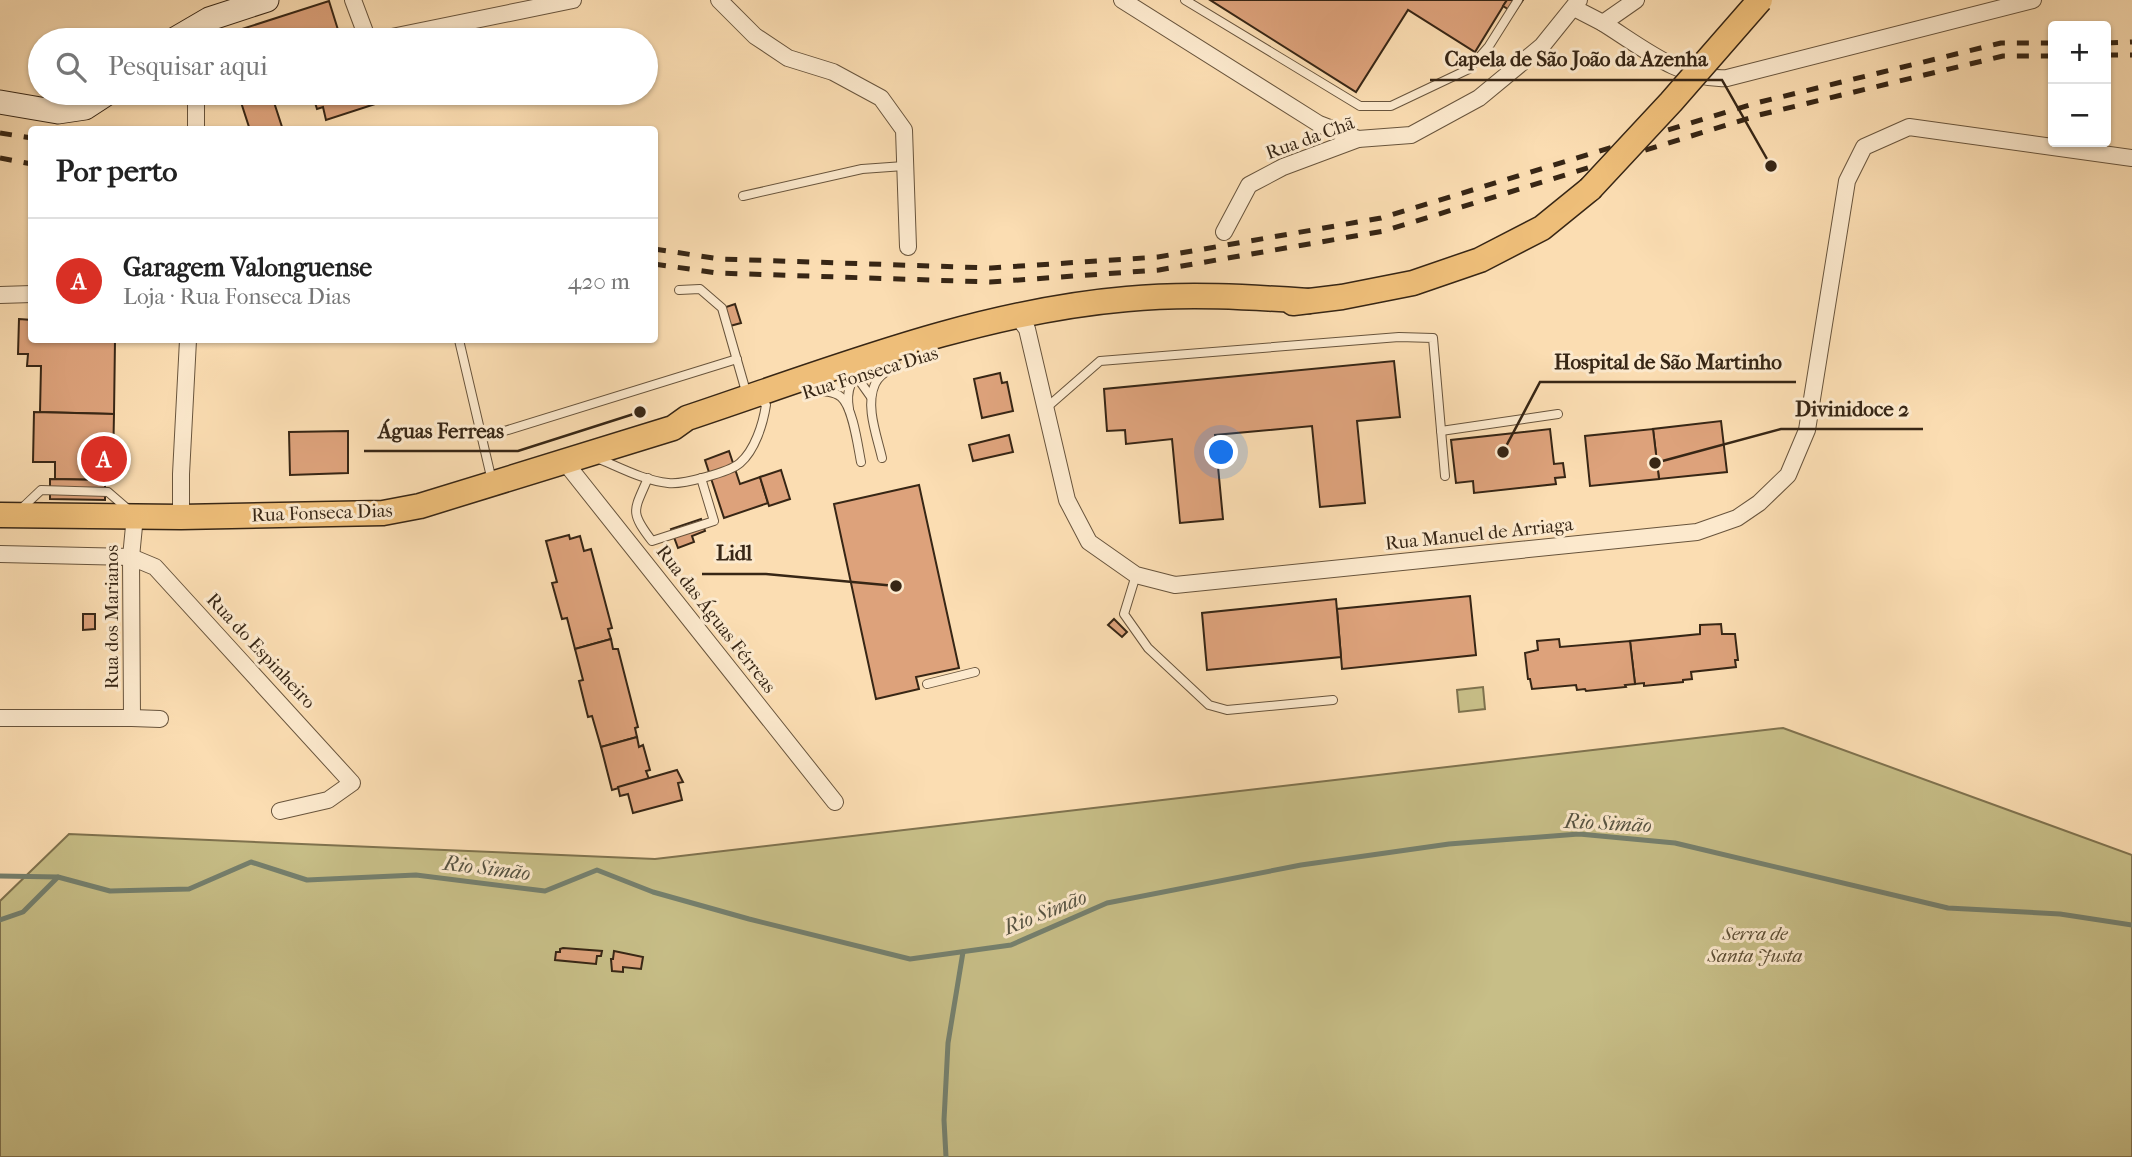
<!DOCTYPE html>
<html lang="pt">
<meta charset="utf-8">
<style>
:root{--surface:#fff;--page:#f2f2f2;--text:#222;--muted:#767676;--line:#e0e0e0;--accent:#d93025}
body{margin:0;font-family:"IM FELL French Canon",serif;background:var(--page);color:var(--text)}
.controls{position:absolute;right:21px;top:21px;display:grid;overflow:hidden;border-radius:7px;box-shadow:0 2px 5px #0004}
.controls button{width:63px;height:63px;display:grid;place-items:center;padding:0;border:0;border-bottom:2px solid var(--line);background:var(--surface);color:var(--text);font:35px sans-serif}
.you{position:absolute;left:1222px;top:453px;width:24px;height:24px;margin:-18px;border:5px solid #fff;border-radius:50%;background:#1a73e8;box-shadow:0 0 0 10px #1a73e833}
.badge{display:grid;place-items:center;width:46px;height:46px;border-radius:50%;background:var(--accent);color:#fff;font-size:23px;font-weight:700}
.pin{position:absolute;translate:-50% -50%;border:4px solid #fff;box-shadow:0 2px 7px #0006}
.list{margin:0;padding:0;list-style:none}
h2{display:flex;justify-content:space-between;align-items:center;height:91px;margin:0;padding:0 28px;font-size:30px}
h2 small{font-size:23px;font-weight:400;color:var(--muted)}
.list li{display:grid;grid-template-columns:46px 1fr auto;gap:21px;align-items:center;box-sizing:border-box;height:126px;padding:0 28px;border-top:2px solid var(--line)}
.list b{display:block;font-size:26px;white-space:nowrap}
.list p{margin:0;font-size:23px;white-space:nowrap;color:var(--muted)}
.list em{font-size:23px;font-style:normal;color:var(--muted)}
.icon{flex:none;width:38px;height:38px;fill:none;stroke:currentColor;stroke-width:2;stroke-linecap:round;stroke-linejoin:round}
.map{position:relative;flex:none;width:2132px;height:1157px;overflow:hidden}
.search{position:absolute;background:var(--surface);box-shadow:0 2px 5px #0004;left:28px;top:28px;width:630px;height:77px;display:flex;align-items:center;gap:18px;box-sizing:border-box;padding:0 24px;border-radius:38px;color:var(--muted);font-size:26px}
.panel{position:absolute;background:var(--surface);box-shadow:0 2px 5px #0004;left:28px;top:126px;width:630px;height:217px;border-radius:7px}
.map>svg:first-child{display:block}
.green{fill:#c7be87;stroke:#7f724e;stroke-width:2}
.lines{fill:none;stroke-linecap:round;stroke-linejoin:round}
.stream{stroke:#75806e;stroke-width:5}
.building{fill:#dda27b;stroke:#372615;stroke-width:2}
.lane-casing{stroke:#68543c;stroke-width:10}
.street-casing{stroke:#68543c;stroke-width:18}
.secondary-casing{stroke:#372615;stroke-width:25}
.primary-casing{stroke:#372615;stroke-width:27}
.lane{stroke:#fce9cd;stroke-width:8}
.street{stroke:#fce9cd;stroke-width:16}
.secondary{stroke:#fce9cd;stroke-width:23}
.primary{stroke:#eebe79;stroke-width:24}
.rail{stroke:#372615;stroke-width:5;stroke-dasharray:12 12;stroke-linecap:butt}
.primary-bridge-casing{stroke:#372615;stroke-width:27;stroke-linecap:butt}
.primary-bridge{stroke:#eebe79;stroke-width:24}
.labels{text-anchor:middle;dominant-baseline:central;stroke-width:6;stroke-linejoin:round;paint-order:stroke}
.street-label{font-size:19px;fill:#372615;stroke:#fce9cd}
.park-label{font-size:19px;font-style:italic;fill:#5b4c32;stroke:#fce9cd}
.water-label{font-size:21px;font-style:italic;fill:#565342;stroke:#fce9cd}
.leader{fill:none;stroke:#372615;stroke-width:2.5}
.callout-dot{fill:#372615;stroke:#fce9cd;stroke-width:2.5}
.callout-label{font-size:21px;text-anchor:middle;font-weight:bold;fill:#372615;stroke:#fce9cd;stroke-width:6;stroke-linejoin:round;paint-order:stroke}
</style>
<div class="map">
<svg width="2132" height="1157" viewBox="0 0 2132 1157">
<rect width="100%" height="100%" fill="#fbddb2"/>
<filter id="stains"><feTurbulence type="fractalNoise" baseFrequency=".00286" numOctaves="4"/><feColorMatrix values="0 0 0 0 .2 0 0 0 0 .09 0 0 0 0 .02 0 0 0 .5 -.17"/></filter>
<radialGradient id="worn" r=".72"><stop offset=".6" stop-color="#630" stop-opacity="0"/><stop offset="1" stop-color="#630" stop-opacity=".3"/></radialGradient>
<g class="green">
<polygon points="1483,687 1485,709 1459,712 1457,690"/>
<polygon points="1783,728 2132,855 2132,1157 0,1157 0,901 69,834 655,859"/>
</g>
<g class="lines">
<g class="stream">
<polyline points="0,876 58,877"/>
<polyline points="0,920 23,912 58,877 110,891 189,889 251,862 307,880 416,875 545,891 597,870 653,892 749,919 910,959 1011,945 1107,903 1301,865 1449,844 1579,834 1675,843 1948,908 2060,914 2132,925"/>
<polyline points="946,1157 944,1120 948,1043 963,952"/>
</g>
</g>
<g class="building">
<polygon points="1210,0 1507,0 1475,52 1408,10 1356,92"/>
<polygon points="1507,0 1523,0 1514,13 1503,6"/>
<polygon points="329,1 339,33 309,40 221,40 220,36"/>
<polygon points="486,31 489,40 459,40"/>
<polygon points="238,93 271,93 283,130 250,130"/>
<polygon points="312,93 409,93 326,120 323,107 317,109"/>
<polygon points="735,304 741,323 730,326 723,308"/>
<polygon points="19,319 32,320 32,340 115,340 114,414 40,412 41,366 27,366 28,354 18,354"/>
<polygon points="1394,361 1400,417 1357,421 1365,503 1320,507 1312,426 1215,435 1223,519 1180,523 1172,439 1126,444 1125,430 1107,431 1104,389"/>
<polygon points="1000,373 1002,383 1007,382 1013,411 982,418 974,379"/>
<polygon points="34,412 114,414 113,463 106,463 105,480 55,479 55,462 33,462"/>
<polygon points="1721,421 1727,472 1659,479 1653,429"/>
<polygon points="1550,429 1554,464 1563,463 1565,477 1555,478 1556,484 1474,493 1473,481 1456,483 1451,440"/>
<polygon points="1653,429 1659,479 1590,486 1585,436"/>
<polygon points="348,431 348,473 290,475 289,432"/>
<polygon points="1009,435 1013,452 973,461 969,445"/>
<polygon points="729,451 740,484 760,477 768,503 724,518 705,460"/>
<polygon points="781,470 790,499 769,506 760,477"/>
<polygon points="50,479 105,480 105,500 50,499"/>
<polygon points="919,485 959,668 916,677 919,689 876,699 834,504"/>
<polygon points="701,519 705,531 692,536 694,542 678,548 671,529"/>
<polygon points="569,535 570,539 580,536 584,551 591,549 612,628 608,629 611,639 575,649 567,618 562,619 552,583 557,582 546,541"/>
<polygon points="1470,596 1476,655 1342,669 1337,609"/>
<polygon points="1336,599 1341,657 1207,670 1202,613"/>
<polygon points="83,614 95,614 95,629 83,630"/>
<polygon points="1114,619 1127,632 1122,637 1108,625"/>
<polygon points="1721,624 1722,634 1735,634 1738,660 1735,660 1736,667 1691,672 1692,679 1683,680 1683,682 1644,686 1644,683 1635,684 1630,641 1700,634 1700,625"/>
<polygon points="611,639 613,649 618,649 638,727 635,728 637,737 601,747 592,716 588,717 579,681 583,680 575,649"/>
<polygon points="1559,639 1560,647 1630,641 1635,684 1625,685 1626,687 1586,691 1585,689 1577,690 1576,685 1532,689 1530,679 1528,679 1525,653 1538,650 1537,641"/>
<polygon points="637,737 639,747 643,745 650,770 646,771 649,779 612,790 601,747"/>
<polygon points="677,770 683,782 678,783 682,800 633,813 628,794 620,796 618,787"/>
<polygon points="563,948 602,951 601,956 597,956 596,964 555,960 556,952 560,952 560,949"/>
<polygon points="614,951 643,957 641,969 623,967 623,972 612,971 611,959 613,959"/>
</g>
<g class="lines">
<defs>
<g id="lane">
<polyline points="1185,0 1360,106 1391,106 1469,69 1489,46 1518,0"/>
<polyline points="743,196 862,169 904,166"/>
<polyline points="679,290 700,289 722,308 747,395"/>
<polyline points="459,340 492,481"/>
<polyline points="852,377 859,380 871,397"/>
<path d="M 814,391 C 823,391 834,391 841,397 C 853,407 858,447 861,462"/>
<path d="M 849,409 C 846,392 850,377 866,369"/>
<polyline points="1045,409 1100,361 1399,337 1433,338 1445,476"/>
<polyline points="1441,431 1558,414"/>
<polyline points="482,438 737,359"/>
<path d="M 597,458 C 619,467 645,481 668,483 C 682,485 730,472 740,463 C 755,450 763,424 766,405 L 759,398"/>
<path d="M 882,458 C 877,436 865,406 875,384 C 878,376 888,370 896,365"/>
<path d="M 648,478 C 634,511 629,511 652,541 L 714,521 L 701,478"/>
<polyline points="21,509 41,490 108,492 130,511"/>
<polyline points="1136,575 1124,614 1148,648 1209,705 1227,710 1333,700"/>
<polyline points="927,684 975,672"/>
</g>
<g id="street">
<polyline points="353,0 368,40"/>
<polyline points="719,0 755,36 788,58 833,72 881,98 904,130 908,247"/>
<polyline points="1122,0 1319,124 1358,139"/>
<polyline points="1574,8 1603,23 1636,0"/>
<path d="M 1603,23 C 1640,46 1682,81 1727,78 L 2033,0"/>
<polyline points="377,40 573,0"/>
<polyline points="196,93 196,130"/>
<polyline points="1224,232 1249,185 1283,167 1358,139 1411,135 1479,98 1542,46 1579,0"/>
<polyline points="0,295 32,294"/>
<polyline points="1010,318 1021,321 1027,329 1067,500 1089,542 1136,575 1175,585 1697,532 1737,518 1759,503 1788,475 1807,430 1847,181 1864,147 1909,127 2132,158"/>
<polyline points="564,461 835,802"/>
<polyline points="181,517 181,474 188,340"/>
<polyline points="0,554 131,557 155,567 352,783 328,800 280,811"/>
<polyline points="0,718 132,718 131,557 135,516"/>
<polyline points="132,718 160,719"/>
</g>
<g id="secondary">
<polyline points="173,40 209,19 267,0"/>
<polyline points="0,102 58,112 85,108 108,93"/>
</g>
<g id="primary">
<polyline points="1293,303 1342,297 1413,283 1480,260 1542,228 1590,189"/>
<path d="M 0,515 L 181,517 L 383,513 L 420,506 L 673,428 L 687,418 C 831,370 975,312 1127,299 C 1187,293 1249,297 1308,301"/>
</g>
</defs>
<use href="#lane" class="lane-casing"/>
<use href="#street" class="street-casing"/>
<use href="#secondary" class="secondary-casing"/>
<use href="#primary" class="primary-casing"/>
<use href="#lane" class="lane"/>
<use href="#street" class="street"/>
<use href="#secondary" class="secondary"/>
<use href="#primary" class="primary"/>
<g class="rail">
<polyline points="2106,43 2132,42"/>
<polyline points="2106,55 2132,55"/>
<polyline points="0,133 32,138"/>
<polyline points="0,158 32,164"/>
<polyline points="654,249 720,259 991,268 1158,257 1381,218 1756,103 2001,43 2053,43"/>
<polyline points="654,264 717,273 990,282 1159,270 1384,231 1759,115 2003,56 2053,56"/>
</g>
<defs>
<polyline id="primary-bridge" points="1590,189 1671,102 1760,0"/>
</defs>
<use href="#primary-bridge" class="primary-bridge-casing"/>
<use href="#primary-bridge" class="primary-bridge"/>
</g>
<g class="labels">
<g class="street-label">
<text transform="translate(1310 138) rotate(-20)">Rua da Chã</text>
<text transform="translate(870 373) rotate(-17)">Rua Fonseca Dias</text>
<text transform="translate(322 513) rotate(-2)">Rua Fonseca Dias</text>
<text transform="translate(1479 534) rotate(-6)">Rua Manuel de Arriaga</text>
<text transform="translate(112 617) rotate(-90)">Rua dos Marianos</text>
<text transform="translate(716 619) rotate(52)">Rua das Águas Férreas</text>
<text transform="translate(261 651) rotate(47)">Rua do Espinheiro</text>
</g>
<g class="park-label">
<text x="1755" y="934">Serra de<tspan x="1755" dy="22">Santa Justa</tspan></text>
</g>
<g class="water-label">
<text transform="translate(1608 823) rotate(3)">Rio Simão</text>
<text transform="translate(487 868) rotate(7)">Rio Simão</text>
<text transform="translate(1045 912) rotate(-22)">Rio Simão</text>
</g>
</g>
<path class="leader" d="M1771 166L1722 80H1430M1503 452L1540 382H1796M1655 463L1781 429H1923M640 412L518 451H364M896 586L766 574H702"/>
<g class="callout-dot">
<circle cx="1771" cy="166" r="7"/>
<circle cx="1503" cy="452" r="7"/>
<circle cx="1655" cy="463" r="7"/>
<circle cx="640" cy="412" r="7"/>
<circle cx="896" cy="586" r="7"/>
</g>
<g class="callout-label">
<text x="1576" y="66">Capela de São João da Azenha</text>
<text x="1668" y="369">Hospital de São Martinho</text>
<text x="1852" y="416">Divinidoce 2</text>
<text x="441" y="438">Águas Ferreas</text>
<text x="734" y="560">Lidl</text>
</g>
<rect width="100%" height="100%" filter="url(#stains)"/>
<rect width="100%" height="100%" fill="url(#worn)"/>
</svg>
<div class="controls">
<button>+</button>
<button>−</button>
</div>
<div class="you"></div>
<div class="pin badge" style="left:104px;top:459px">A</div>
<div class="search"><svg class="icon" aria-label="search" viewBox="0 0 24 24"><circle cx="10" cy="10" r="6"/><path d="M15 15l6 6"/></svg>Pesquisar aqui</div>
<section class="panel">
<h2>Por perto<small></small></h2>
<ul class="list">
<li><span class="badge">A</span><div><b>Garagem Valonguense</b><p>Loja · Rua Fonseca Dias</p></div><em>420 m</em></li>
</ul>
</section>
</div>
